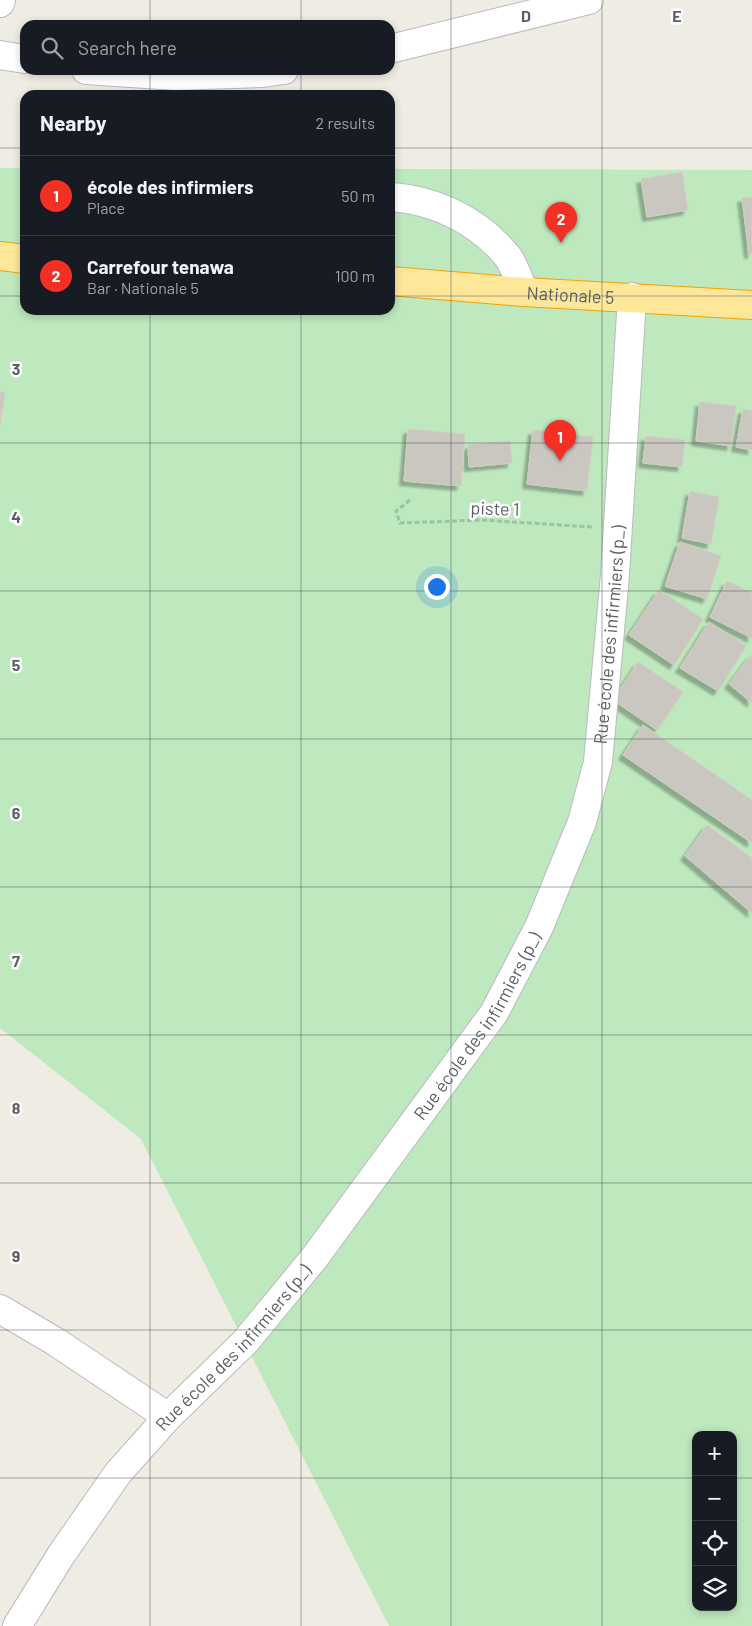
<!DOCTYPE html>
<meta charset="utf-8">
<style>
:root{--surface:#171b24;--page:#20242c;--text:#f1f3f6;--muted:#9ea1a6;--line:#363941;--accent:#f43024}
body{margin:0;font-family:Barlow,sans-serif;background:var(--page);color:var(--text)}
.controls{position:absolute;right:15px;bottom:15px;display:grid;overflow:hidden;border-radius:10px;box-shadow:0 2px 8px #0003}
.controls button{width:45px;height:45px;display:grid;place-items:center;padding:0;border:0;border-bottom:1px solid var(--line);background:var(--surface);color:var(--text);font:25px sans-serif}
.you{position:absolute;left:436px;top:586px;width:18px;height:18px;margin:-12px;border:4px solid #fff;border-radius:50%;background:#1a73e8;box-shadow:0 0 0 8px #1a73e833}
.badge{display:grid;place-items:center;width:32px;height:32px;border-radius:50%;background:var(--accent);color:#fff;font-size:16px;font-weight:700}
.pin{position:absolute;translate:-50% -41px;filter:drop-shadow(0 1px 2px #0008)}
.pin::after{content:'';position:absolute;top:26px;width:18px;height:15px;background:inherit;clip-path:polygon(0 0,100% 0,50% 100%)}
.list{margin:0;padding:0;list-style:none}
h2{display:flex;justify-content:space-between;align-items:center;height:65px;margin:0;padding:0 20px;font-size:21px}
h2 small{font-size:16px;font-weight:400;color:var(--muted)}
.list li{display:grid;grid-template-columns:32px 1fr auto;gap:15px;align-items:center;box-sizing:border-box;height:80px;padding:0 20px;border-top:1px solid var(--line)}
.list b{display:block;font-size:19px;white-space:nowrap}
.list p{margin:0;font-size:16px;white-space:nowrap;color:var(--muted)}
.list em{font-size:16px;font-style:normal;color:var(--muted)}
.icon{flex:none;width:28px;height:28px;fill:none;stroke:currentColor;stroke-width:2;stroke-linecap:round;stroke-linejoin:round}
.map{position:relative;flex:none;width:752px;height:1626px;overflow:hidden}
.search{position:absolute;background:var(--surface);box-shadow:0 2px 8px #0003;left:20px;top:20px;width:375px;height:55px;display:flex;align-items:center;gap:12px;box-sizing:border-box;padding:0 18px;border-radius:15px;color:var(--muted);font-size:19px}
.panel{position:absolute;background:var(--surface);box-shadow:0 2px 8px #0003;left:20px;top:90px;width:375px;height:225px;border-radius:15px}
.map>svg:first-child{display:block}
.green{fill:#bee8be;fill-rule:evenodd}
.building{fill:#cac6c0;stroke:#d4cec1;filter:url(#shadow)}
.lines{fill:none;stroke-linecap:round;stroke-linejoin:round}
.minor-casing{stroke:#b8bbc0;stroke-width:30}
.trunk-casing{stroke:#f2a100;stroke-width:30}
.path{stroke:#95c7a2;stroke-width:3;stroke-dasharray:5 2.5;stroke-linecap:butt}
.minor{stroke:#fff;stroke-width:28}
.trunk{stroke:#ffe799;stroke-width:28}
.grid{fill:none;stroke:#5b5f65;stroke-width:1;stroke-opacity:0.55}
.labels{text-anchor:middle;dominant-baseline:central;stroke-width:5;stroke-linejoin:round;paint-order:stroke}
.street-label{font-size:18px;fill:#5b5f65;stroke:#fff}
.grid-label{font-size:16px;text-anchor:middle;font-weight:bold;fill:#5b5f65;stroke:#fff;stroke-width:5;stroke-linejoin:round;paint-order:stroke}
</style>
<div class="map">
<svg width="752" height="1626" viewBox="0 0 752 1626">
<defs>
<filter id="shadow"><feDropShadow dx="-4.5" dy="4.5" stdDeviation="1" flood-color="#0004"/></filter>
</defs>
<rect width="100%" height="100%" fill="#efece3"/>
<path class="green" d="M 0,168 L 25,168 L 25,310 L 390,310 L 390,169 L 752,170 L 752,1626 L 389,1626 L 141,1139 L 0,1028 ZM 696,1435 L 733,1435 L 733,1607 L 696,1607 Z"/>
<g class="building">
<polygon points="682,172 688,210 647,217 641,179"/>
<polygon points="752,197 752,254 749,254 742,198"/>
<polygon points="0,392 5,393 0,425"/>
<polygon points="700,402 736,406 731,446 696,441"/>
<polygon points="743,409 752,411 752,450 736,447"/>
<polygon points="408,429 465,434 461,486 404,481"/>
<polygon points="533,430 593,437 587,491 527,484"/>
<polygon points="646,436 685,440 682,467 643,463"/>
<polygon points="510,441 512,463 469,467 468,445"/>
<polygon points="690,491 719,497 711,544 682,538"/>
<polygon points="680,542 721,556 707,599 665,586"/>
<polygon points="727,581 752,593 752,638 710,617"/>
<polygon points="659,590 703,619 674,665 629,635"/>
<polygon points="709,622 746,646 718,691 680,668"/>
<polygon points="751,655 752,655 752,703 729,684"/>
<polygon points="638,662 683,692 657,730 613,700"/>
<polygon points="643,725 752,800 752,843 623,755"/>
<polygon points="707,825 752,858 752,913 685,856"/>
</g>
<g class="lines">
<defs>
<g id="minor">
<polyline points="0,3 1,0"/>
<polyline points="390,49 589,0"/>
<polyline points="0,55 25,59"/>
<polyline points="86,70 176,76 263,73 284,70"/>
<path d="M 390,197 C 436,200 479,221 508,257 C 515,267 519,281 524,292"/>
<polyline points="0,1309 56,1342 168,1417"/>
<path id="s1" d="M 17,1626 L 61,1555 L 118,1473 L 168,1417 L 245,1342 L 315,1257 L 494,1013 L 539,927 L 582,822 L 598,762 L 615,575 L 632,297"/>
</g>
<g id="trunk">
<polyline points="0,256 25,259"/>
<path id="s2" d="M 390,281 L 524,292 L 752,305"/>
</g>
</defs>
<use href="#minor" class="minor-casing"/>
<use href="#trunk" class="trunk-casing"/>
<polyline class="path" points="410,500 396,511 400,523 481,520 593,527"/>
<use href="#minor" class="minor"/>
<use href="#trunk" class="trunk"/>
</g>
<path class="grid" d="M 150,0 L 150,25M 301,0 L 301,25M 451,0 L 451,1626M 602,0 L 602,1626M 150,70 L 150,95M 301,70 L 301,95M 0,148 L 25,148M 390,148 L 752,148M 0,296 L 25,296M 390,296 L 752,296M 150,310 L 150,1626M 301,310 L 301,1626M 0,443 L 752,443M 0,591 L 752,591M 0,739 L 752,739M 0,887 L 752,887M 0,1035 L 752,1035M 0,1183 L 752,1183M 0,1330 L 752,1330M 0,1478 L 696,1478M 733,1478 L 752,1478"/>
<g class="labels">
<g class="street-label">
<text stroke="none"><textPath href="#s2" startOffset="181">Nationale 5</textPath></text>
<text transform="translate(495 508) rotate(2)">piste 1</text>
<text stroke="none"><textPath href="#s1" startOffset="1179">Rue école des infirmiers (p_)</textPath></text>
<text stroke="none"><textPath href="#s1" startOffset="759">Rue école des infirmiers (p_)</textPath></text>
<text stroke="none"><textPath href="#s1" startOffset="354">Rue école des infirmiers (p_)</textPath></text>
</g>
</g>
<g class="grid-label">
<text x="526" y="22">D</text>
<text x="677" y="22">E</text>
<text x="16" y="375">3</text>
<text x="16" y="523">4</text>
<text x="16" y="671">5</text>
<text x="16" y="819">6</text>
<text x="16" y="967">7</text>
<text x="16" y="1114">8</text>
<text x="16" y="1262">9</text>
</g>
</svg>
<div class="controls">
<button>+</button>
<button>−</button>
<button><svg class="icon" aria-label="locate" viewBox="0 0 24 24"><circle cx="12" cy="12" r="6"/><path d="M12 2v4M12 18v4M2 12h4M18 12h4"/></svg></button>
<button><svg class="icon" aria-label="layers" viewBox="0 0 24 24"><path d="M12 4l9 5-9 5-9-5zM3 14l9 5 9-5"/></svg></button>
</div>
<div class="you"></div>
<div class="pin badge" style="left:560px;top:461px">1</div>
<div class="pin badge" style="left:561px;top:243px">2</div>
<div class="search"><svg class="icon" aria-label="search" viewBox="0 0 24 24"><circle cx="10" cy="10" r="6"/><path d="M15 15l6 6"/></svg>Search here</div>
<section class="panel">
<h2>Nearby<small>2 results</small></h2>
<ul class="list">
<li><span class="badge">1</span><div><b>école des infirmiers</b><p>Place</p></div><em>50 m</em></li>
<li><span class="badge">2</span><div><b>Carrefour tenawa</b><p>Bar · Nationale 5</p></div><em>100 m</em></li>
</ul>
</section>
</div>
